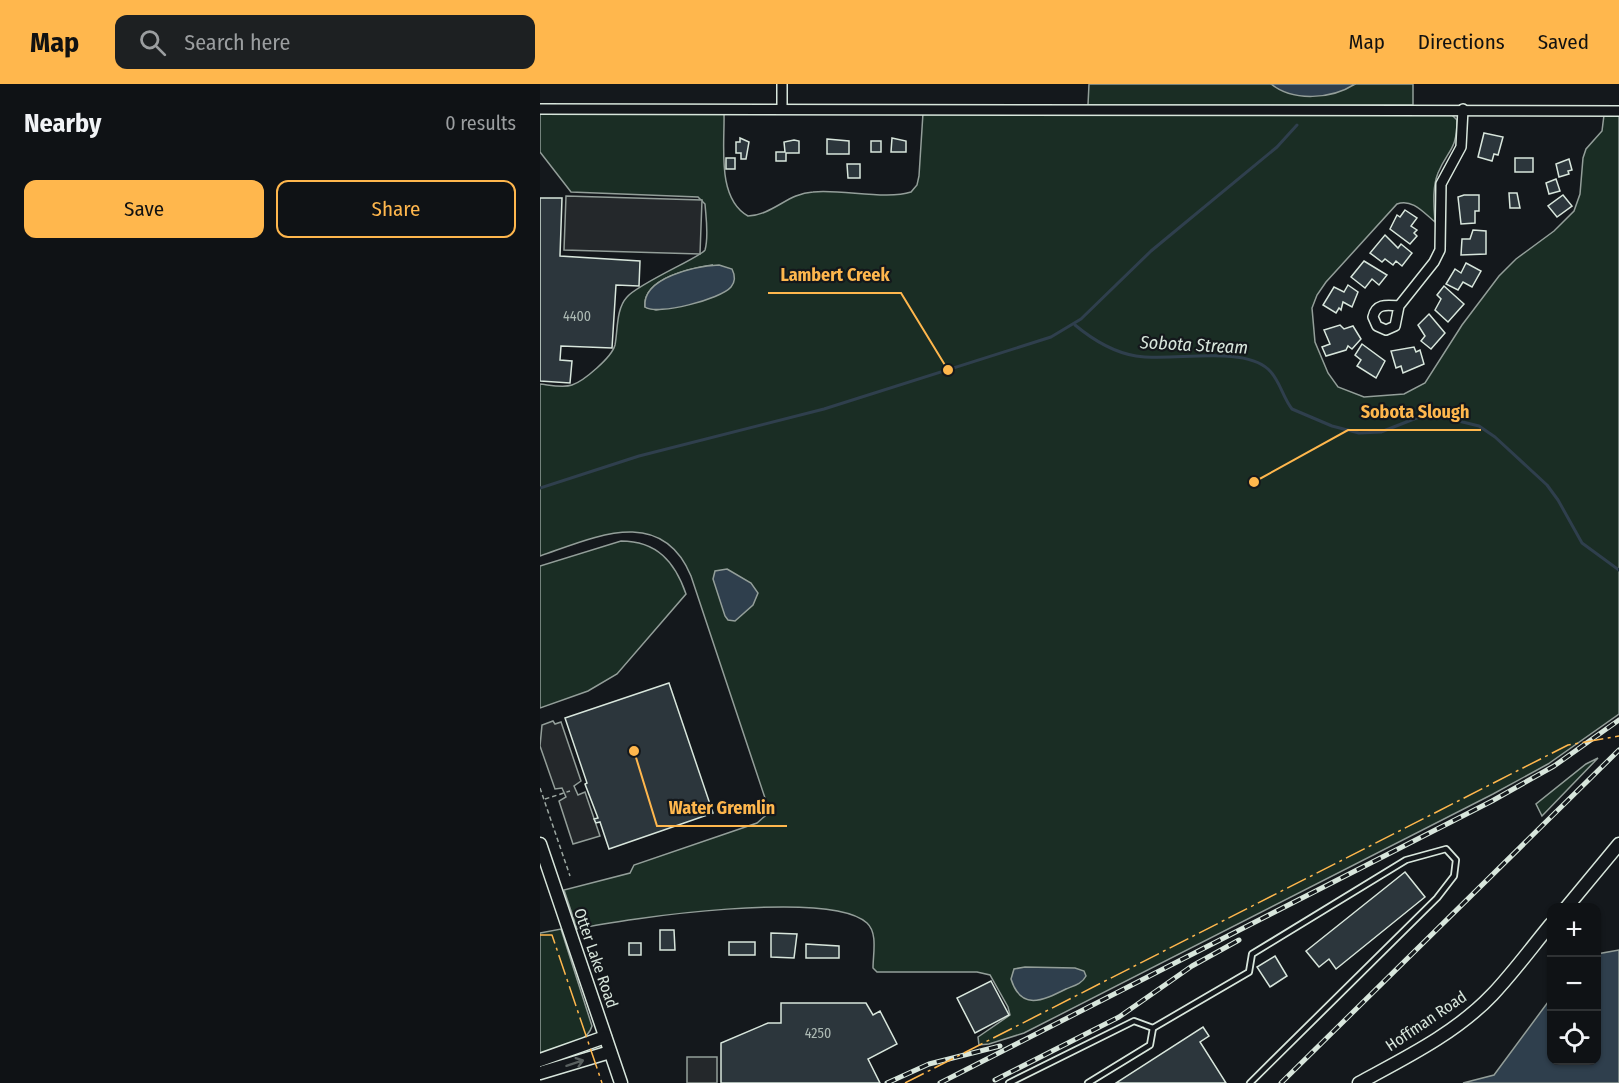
<!DOCTYPE html>
<meta charset="utf-8">
<style>
:root{--surface:#0f1215;--page:#1d2022;--text:#f1f3f6;--muted:#9b9ea0;--line:#2f3234;--accent:#ffb74d}
body{margin:0;font-family:"Fira Sans Condensed",sans-serif;background:var(--page);color:var(--text)}
.controls{position:absolute;right:18px;bottom:18px;display:grid;overflow:hidden;border-radius:12px;box-shadow:0 2px 4px #0004}
.controls button{width:54px;height:54px;display:grid;place-items:center;padding:0;border:0;border-bottom:2px solid var(--line);background:var(--surface);color:var(--text);font:30px sans-serif}
.list{margin:0;padding:0;list-style:none}
h2{display:flex;justify-content:space-between;align-items:center;height:78px;margin:0;padding:0 24px;font-size:26px}
h2 small{font-size:20px;font-weight:400;color:var(--muted)}
.actions{display:flex;gap:12px;padding:18px 24px}
.actions a{flex:1;padding:14px 0;border:2px solid var(--accent);border-radius:12px;text-align:center;font-size:21px;color:var(--accent)}
.actions .main{background:var(--accent);color:#111}
.icon{flex:none;width:33px;height:33px;fill:none;stroke:currentColor;stroke-width:2;stroke-linecap:round;stroke-linejoin:round}
.map{position:relative;flex:none;width:1079px;height:999px;overflow:hidden}
header{display:flex;align-items:center;gap:36px;box-sizing:border-box;height:84px;padding:0 30px;background:var(--accent);color:#111}
header strong{font-size:28px}
nav{display:flex;gap:33px;margin-inline-start:auto;font-size:21px}
.search{width:420px;height:54px;background:var(--page);display:flex;align-items:center;gap:15px;box-sizing:border-box;padding:0 21px;border-radius:12px;color:var(--muted);font-size:22px}
main{display:flex}
aside{flex:1;background:var(--surface)}
.map>svg:first-child{display:block}
.green{fill:#1a2d24;stroke:#939e99;stroke-width:1.5;fill-rule:evenodd}
.parking{fill:#24282b;stroke:#939e99;stroke-width:1.5}
.water{fill:#2f3f4d;stroke:#939e99;stroke-width:1.5}
.lines{fill:none;stroke-linecap:round;stroke-linejoin:round}
.stream{stroke:#2f3f4d;stroke-width:3}
.building{fill:#2c363c;stroke:#d8e6dc;stroke-width:1.5}
.service-casing{stroke:#d8e6dc;stroke-width:8}
.minor-casing{stroke:#d8e6dc;stroke-width:12}
.tertiary-casing{stroke:#d8e6dc;stroke-width:15}
.path{stroke:#9da8a2;stroke-width:1.5;stroke-dasharray:4.5 3;stroke-linecap:butt}
.service{stroke:#14181c;stroke-width:4.5}
.minor{stroke:#14181c;stroke-width:9}
.tertiary{stroke:#14181c;stroke-width:12}
.rail-casing{stroke:#d8e6dc;stroke-width:5}
.rail{stroke:#14181c;stroke-width:3;stroke-dasharray:9;stroke-linecap:butt}
.power{stroke:#ffb74d;stroke-width:1.5;stroke-dasharray:21 4.5 3 4.5;stroke-linecap:butt}
.oneway{stroke:#59605f}
.labels{text-anchor:middle;dominant-baseline:central;stroke-width:4.5;stroke-linejoin:round;paint-order:stroke}
.number-label{font-size:14px;fill:#adbab4}
.street-label{font-size:16px;fill:#d8e6dc;stroke:#14181c}
.water-label{font-size:18px;font-style:italic;fill:#d8e6dc;stroke:#14181c}
.leader{fill:none;stroke:#ffb74d;stroke-width:2}
.callout-dot{fill:#ffb74d;stroke:#14181c;stroke-width:2}
.callout-label{font-size:18px;text-anchor:middle;font-weight:bold;fill:#ffb74d;stroke:#14181c;stroke-width:4.5;stroke-linejoin:round;paint-order:stroke}
</style>
<header>
<strong>Map</strong>
<div class="search"><svg class="icon" aria-label="search" viewBox="0 0 24 24"><circle cx="10" cy="10" r="6"/><path d="M15 15l6 6"/></svg>Search here</div>
<nav><a>Map</a><a>Directions</a><a>Saved</a></nav>
</header>
<main>
<aside>
<h2>Nearby<small>0 results</small></h2>
<ul class="list">
</ul>
<div class="actions"><a class="main">Save</a><a>Share</a></div>
</aside>
<div class="map">
<svg width="1079" height="999" viewBox="0 0 1079 999">
<rect width="100%" height="100%" fill="#14181c"/>
<g class="green">
<path d="M 549,0 L 771,0 L 771,11 C 789,12 801,3 816,0 C 834,0 855,0 873,0 L 873,21 L 548,21 Z"/>
<path d="M 0,29 L 184,29 C 185,60 176,114 208,132 C 233,131 248,109 273,108 C 301,105 347,116 371,108 L 377,101 L 379,92 L 383,29 L 912,31 L 917,36 C 917,67 908,65 898,89 C 892,104 894,122 895,138 C 884,129 872,114 857,120 L 786,198 L 777,211 L 772,224 L 775,258 L 788,289 L 798,303 L 824,313 L 864,310 L 885,299 L 922,241 L 959,192 L 976,175 L 1014,147 L 1034,127 L 1040,110 L 1043,74 L 1046,65 L 1062,47 L 1064,31 L 1079,31 L 1079,630 L 1008,680 L 953,710 L 484,949 L 449,960 L 439,961 L 438,953 L 470,931 L 468,923 L 450,891 L 437,888 L 337,888 L 333,884 C 333,870 338,849 327,839 C 291,805 87,834 37,845 L 24,806 L 90,789 L 94,781 L 217,739 L 225,732 L 228,723 L 151,492 C 121,420 53,454 0,472 L 0,300 C 10,301 23,304 32,301 C 44,297 72,273 75,261 C 78,245 76,225 87,213 C 99,199 163,172 165,166 C 169,152 166,134 165,120 L 158,113 L 31,108 L 0,68 ZM 172,181 L 160,217 L 116,226 L 105,223 C 102,194 152,184 172,181 Z"/>
<path d="M 81,457 C 117,457 135,478 146,510 L 77,590 L 48,607 L 0,624 L 0,482 Z"/>
<polygon points="1058,674 1002,732 996,720 1046,680"/>
<path d="M 21,845 L 52,942 C 47,961 16,965 0,971 L 0,849 Z"/>
</g>
<g class="parking">
<polygon points="26,112 162,116 160,170 24,166"/>
<polygon points="13,637 15,640 21,638 41,697 34,702 38,711 45,708 60,752 33,760 19,717 26,713 22,704 15,705 0,662 2,641"/>
<rect x="147" y="973" width="30" height="26"/>
</g>
<g class="water">
<path d="M 731,0 L 815,0 C 792,15 753,18 731,0 Z"/>
<path d="M 179,181 L 192,185 C 195,191 196,197 191,203 C 181,215 117,232 105,223 C 102,193 157,182 179,181 Z"/>
<polygon points="187,485 211,499 218,509 213,521 195,537 188,536 185,532 173,495 175,487"/>
<polygon points="1079,866 1079,999 923,999 954,991 1011,914 1011,976 1056,976 1057,870"/>
<path d="M 485,883 L 535,884 L 544,887 L 546,892 C 542,900 533,902 526,905 C 502,917 481,927 471,895 L 474,885 Z"/>
</g>
<g class="lines">
<g class="stream">
<path d="M 535,241 C 553,256 572,268 596,272 C 631,278 702,261 728,285 C 740,296 742,312 752,325 L 792,342 L 819,349 L 841,348 L 879,333 L 894,331 L 939,342 L 955,353 L 1007,401 L 1018,416 L 1042,459 L 1079,486"/>
<polyline points="0,404 99,372 284,325 511,253 541,235 611,167 737,63 757,41"/>
</g>
</g>
<g class="building">
<polygon points="944,49 963,53 958,71 954,70 952,77 938,73"/>
<polygon points="200,54 209,58 206,75 201,75 201,69 196,69 196,58 200,58"/>
<polygon points="352,54 366,57 366,68 351,68"/>
<polygon points="287,55 309,57 309,70 287,70"/>
<polygon points="254,56 259,57 259,69 246,69 246,77 236,77 236,68 245,68 244,58"/>
<rect x="331" y="57" width="10" height="11"/>
<rect x="186" y="74" width="9" height="11"/>
<rect x="975" y="74" width="18" height="14"/>
<polygon points="1029,75 1032,86 1028,87 1029,90 1019,93 1016,80"/>
<polygon points="307,80 320,80 320,94 308,94"/>
<polygon points="1016,95 1020,107 1009,110 1006,99"/>
<polygon points="969,109 977,109 980,124 970,124"/>
<polygon points="924,111 939,111 939,127 935,127 935,139 921,140 918,113"/>
<polygon points="1023,111 1032,122 1017,133 1008,122"/>
<polygon points="0,114 22,114 20,172 100,177 99,202 76,201 72,264 21,262 20,276 32,277 30,299 0,297"/>
<polygon points="865,126 877,134 871,142 877,146 874,149 877,152 870,160 850,145 857,131 860,133"/>
<polygon points="933,146 946,147 946,170 921,171 922,155 930,155"/>
<polygon points="845,151 858,164 861,160 872,169 862,182 856,177 853,181 845,175 842,178 830,169"/>
<polygon points="824,177 847,191 839,201 832,195 825,204 811,193"/>
<polygon points="926,179 941,187 932,203 923,198 918,206 906,200 915,185 921,189"/>
<polygon points="808,201 818,208 812,223 803,218 801,226 799,224 796,229 783,221 794,203 804,208"/>
<polygon points="904,202 924,220 908,238 895,226 901,215 897,211"/>
<polygon points="889,230 905,249 891,265 881,257 885,252 878,241"/>
<polygon points="800,241 804,245 813,242 821,255 812,265 808,262 806,266 786,272 782,263 790,260 784,246"/>
<polygon points="822,260 845,277 836,294 817,282 821,276 815,271"/>
<polygon points="874,263 876,268 880,266 884,280 863,289 861,282 856,284 851,267"/>
<polygon points="129,599 173,729 69,765 60,738 56,739 54,735 58,734 45,700 47,699 25,634"/>
<polygon points="865,788 885,813 796,885 789,875 779,883 766,867"/>
<polygon points="120,846 134,846 135,866 120,866"/>
<polygon points="231,849 257,850 254,874 231,873"/>
<rect x="189" y="858" width="26" height="13"/>
<rect x="89" y="859" width="12" height="12"/>
<polygon points="266,860 299,862 299,874 266,874"/>
<polygon points="735,872 747,892 730,903 717,883"/>
<polygon points="451,897 469,931 435,949 417,914"/>
<polygon points="241,919 326,919 333,931 340,927 357,960 328,975 340,999 181,999 181,959 228,939 241,939"/>
<polygon points="663,943 669,952 660,958 686,999 576,999"/>
</g>
<g class="lines">
<defs>
<g id="service">
<polyline points="469,999 594,937 613,944 709,888 712,870 866,776 906,765 916,776 914,792 897,814 710,999"/>
<polyline points="548,999 610,961 613,944"/>
</g>
<g id="minor">
<polyline points="242,0 242,25"/>
<polyline points="0,25 1079,27"/>
<path d="M 859,222 C 847,221 836,219 833,233 L 837,242 L 846,246 L 855,242 L 859,222 L 894,178 L 900,166 L 901,100 L 921,63 L 923,25"/>
</g>
<g id="tertiary">
<polyline points="0,760 81,999"/>
<polyline points="1026,824 1079,760"/>
<polyline points="0,976 65,953"/>
<polyline points="0,989 70,968"/>
<path d="M 819,999 C 865,974 916,949 952,911 C 973,889 992,863 1011,840"/>
</g>
</defs>
<use href="#service" class="service-casing"/>
<use href="#minor" class="minor-casing"/>
<use href="#tertiary" class="tertiary-casing"/>
<g class="path">
<polyline points="0,704 30,792"/>
<polyline points="5,715 30,707"/>
</g>
<use href="#service" class="service"/>
<use href="#minor" class="minor"/>
<use href="#tertiary" class="tertiary"/>
<defs>
<g id="rail">
<polyline points="455,996 579,933 652,882 699,856"/>
<polyline points="347,999 389,980 460,962"/>
<polyline points="400,999 952,717 1014,682 1079,636"/>
<polyline points="741,999 1079,666"/>
</g>
</defs>
<use href="#rail" class="rail-casing"/>
<use href="#rail" class="rail"/>
<g class="power">
<polyline points="0,851 12,851 62,999"/>
<polyline points="365,999 1028,661 1079,652"/>
</g>
</g>
<defs><path id="oneway-shaft" d="M-6 0H5M1.5-3L5.5 0L1.5 3" fill="none" stroke-width="1.6" stroke-linecap="round" stroke-linejoin="round" transform="scale(1.5)"/></defs>
<use class="oneway" href="#oneway-shaft" transform="translate(35 979) rotate(-18)"/>
<g class="labels">
<g class="number-label">
<text x="37" y="232">4400</text>
<text x="278" y="949">4250</text>
</g>
<g class="street-label">
<text transform="translate(56 874) rotate(71)">Otter Lake Road</text>
<text transform="translate(886 937) rotate(-34)">Hoffman Road</text>
</g>
<g class="water-label">
<text transform="translate(654 261) rotate(3)">Sobota Stream</text>
</g>
</g>
<path class="leader" d="M408 286L361 209H228M714 398L808 346H941M94 667L117 742H247"/>
<g class="callout-dot">
<circle cx="408" cy="286" r="6"/>
<circle cx="714" cy="398" r="6"/>
<circle cx="94" cy="667" r="6"/>
</g>
<g class="callout-label">
<text x="295" y="197">Lambert Creek</text>
<text x="875" y="334">Sobota Slough</text>
<text x="182" y="730">Water Gremlin</text>
</g>
</svg>
<div class="controls">
<button>+</button>
<button>−</button>
<button><svg class="icon" aria-label="locate" viewBox="0 0 24 24"><circle cx="12" cy="12" r="6"/><path d="M12 2v4M12 18v4M2 12h4M18 12h4"/></svg></button>
</div>
</div>
</main>
